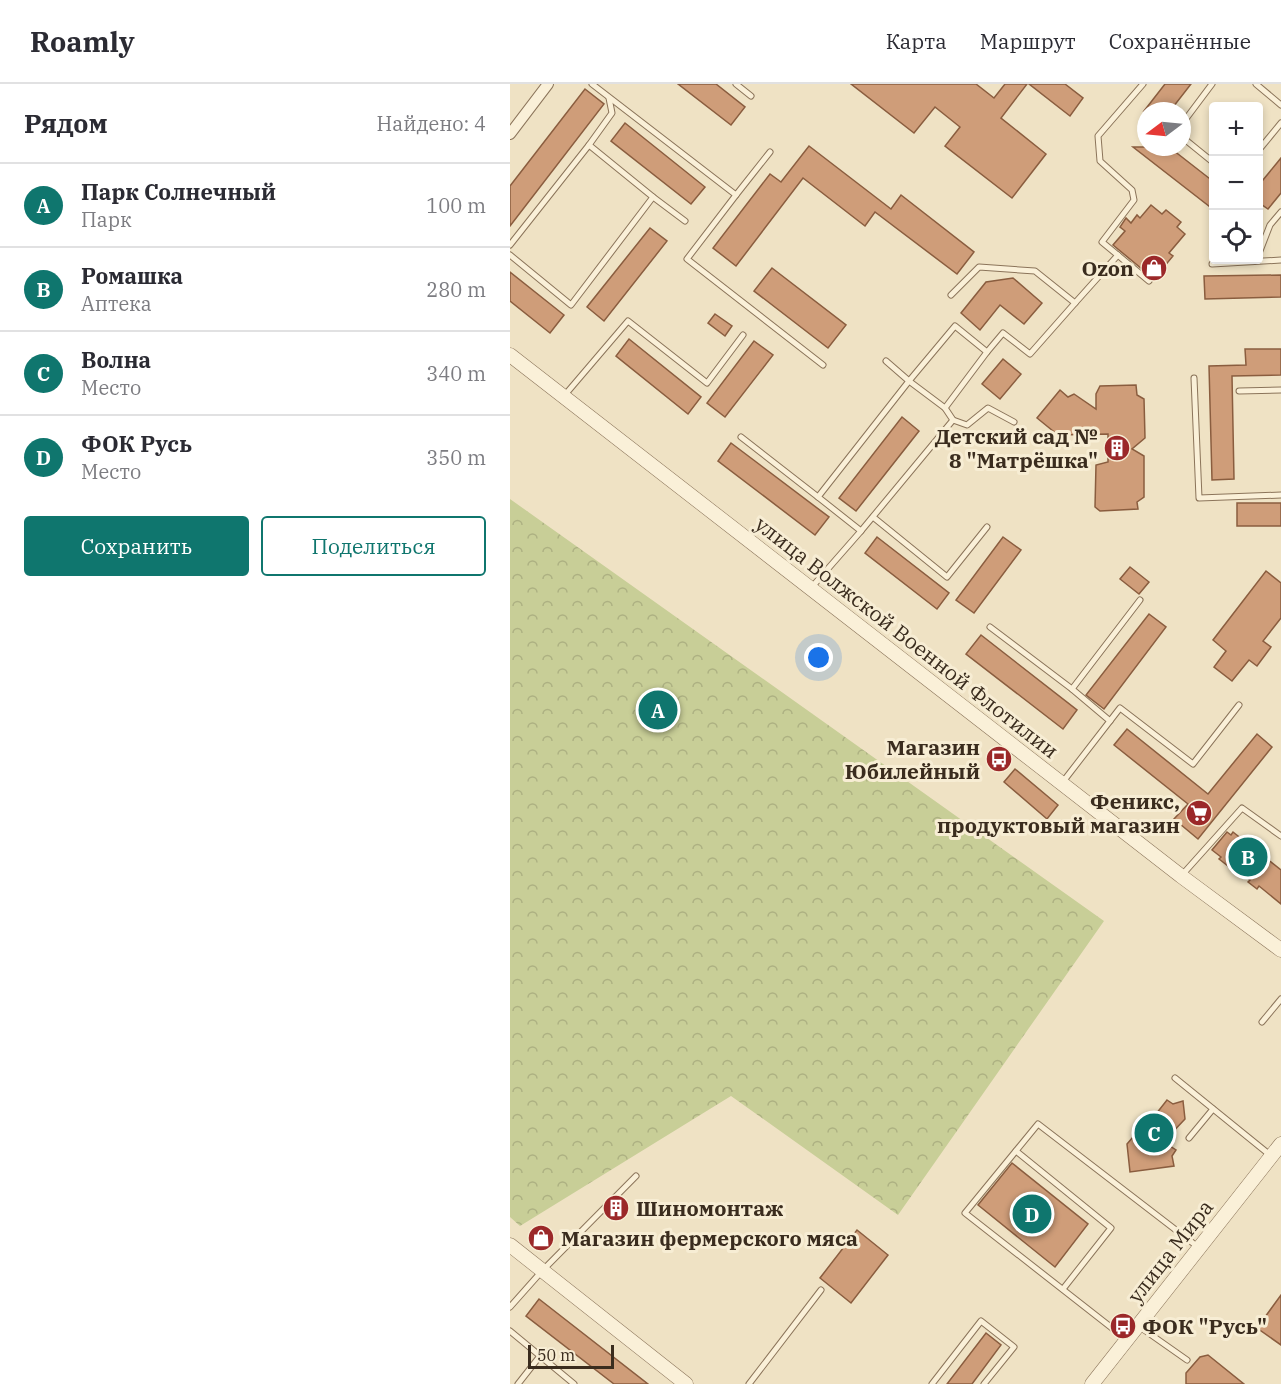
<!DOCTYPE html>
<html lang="ru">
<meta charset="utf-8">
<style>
:root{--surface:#fff;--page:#f7f7f7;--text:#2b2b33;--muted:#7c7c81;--line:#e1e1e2;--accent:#0f766e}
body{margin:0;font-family:"IBM Plex Serif",serif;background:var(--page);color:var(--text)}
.controls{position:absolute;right:18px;top:18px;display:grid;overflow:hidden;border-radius:6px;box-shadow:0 3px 9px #0003}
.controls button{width:54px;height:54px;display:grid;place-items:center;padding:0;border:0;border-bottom:2px solid var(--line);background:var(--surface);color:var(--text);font:30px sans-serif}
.compass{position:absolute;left:627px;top:18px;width:54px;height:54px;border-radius:50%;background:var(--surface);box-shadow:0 3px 9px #0003;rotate:254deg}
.scale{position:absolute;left:18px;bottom:15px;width:86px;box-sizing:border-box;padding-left:6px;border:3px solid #3a2c1e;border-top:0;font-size:16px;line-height:21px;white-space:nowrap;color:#3a2c1e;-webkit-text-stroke:4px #f7edd4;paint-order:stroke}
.you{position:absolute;left:309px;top:574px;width:21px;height:21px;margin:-15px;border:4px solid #fff;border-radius:50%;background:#1a73e8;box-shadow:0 0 0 9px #1a73e833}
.badge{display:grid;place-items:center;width:39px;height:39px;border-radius:50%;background:var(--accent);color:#fff;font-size:20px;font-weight:700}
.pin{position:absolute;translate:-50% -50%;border:3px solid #fff;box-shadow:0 2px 6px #0006}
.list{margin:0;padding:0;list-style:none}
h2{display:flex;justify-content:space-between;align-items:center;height:78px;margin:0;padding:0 24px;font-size:26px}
h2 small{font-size:20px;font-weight:400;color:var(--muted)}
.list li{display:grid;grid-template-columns:39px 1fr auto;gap:18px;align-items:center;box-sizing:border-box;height:84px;padding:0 24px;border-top:2px solid var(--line)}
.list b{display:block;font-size:22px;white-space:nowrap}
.list p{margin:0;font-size:20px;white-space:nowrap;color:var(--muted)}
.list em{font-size:20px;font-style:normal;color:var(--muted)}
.actions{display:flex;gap:12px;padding:18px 24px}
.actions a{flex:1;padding:14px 0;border:2px solid var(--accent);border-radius:6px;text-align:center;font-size:21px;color:var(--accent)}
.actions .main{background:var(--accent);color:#fff}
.icon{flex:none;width:33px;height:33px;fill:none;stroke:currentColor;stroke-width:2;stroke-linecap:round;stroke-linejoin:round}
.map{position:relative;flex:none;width:771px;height:1300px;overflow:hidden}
header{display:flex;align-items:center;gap:36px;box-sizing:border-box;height:84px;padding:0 30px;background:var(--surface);border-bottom:2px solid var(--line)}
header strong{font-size:28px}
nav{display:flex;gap:33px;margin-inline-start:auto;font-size:21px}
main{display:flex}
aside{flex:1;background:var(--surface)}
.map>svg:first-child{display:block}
.forest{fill:url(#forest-crowns)}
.building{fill:#cf9d79;stroke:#8a5d3f;stroke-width:1.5}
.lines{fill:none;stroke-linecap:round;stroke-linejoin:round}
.service-casing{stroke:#8b745a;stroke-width:7}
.minor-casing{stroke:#8b745a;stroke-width:12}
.tertiary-casing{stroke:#8b745a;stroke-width:15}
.service{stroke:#faf0d8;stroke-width:5}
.minor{stroke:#faf0d8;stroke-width:10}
.tertiary{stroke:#faf0d8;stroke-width:14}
.labels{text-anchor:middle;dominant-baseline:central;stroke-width:6;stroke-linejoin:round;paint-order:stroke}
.poi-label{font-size:21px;font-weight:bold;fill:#3a2c1e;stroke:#f7edd4;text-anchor:end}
.street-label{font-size:21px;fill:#3a2c1e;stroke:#f7edd4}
</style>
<header>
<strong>Roamly</strong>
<nav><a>Карта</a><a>Маршрут</a><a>Сохранённые</a></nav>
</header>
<main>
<aside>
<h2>Рядом<small>Найдено: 4</small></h2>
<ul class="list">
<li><span class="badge">A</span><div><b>Парк Солнечный</b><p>Парк</p></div><em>100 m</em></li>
<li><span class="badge">B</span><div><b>Ромашка</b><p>Аптека</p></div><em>280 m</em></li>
<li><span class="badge">C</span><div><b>Волна</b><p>Место</p></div><em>340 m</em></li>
<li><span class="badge">D</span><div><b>ФОК Русь</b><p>Место</p></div><em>350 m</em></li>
</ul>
<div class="actions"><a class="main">Сохранить</a><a>Поделиться</a></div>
</aside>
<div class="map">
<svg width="771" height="1300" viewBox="0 0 771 1300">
<defs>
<pattern id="forest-crowns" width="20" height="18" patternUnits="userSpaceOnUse" patternTransform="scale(1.5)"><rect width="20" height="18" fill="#c8ce97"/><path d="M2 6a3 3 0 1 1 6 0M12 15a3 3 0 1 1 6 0" fill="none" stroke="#adb182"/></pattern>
</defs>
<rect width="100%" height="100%" fill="#efe2c4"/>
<polygon class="forest" points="0,415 594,837 388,1131 221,1012 10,1142 0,1133"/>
<g class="building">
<polygon points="168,0 206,0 235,23 221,41"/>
<polygon points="341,0 466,0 484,14 495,0 517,0 491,34 536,70 502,114 435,62 450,43 425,23 404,49"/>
<polygon points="519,0 555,0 573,14 560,32"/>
<polygon points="655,0 681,0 660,27 634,27"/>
<polygon points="75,5 94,20 0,142 0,102"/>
<polygon points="115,39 195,103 181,120 101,57"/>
<polygon points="299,62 381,125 391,111 464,168 447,190 365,128 355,142 293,94 226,182 203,164 260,90 271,98"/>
<polygon points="623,63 659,63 704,98 704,126"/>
<polygon points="771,74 771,109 758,125 748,118 748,102"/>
<polygon points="641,121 652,130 656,126 671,138 667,143 675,150 659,169 663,172 644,195 603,161 615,147 610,143 616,134 621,139 627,131 630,134"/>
<polygon points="140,144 157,157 94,237 77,223"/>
<polygon points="262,184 336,241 318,264 244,207"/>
<polygon points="0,188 54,231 40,249 0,217"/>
<polygon points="771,191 771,213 695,215 694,192"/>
<polygon points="503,194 532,219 514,240 490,221 470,246 451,229 476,198"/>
<polygon points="205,230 222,242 215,252 198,239"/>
<polygon points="119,255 191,313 178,330 106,272"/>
<polygon points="244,257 263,271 215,333 197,319"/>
<polygon points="735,265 771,265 771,291 722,292 724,395 702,396 699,282 736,281"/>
<polygon points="493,275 511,290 490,315 472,300"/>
<polygon points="626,301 627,311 634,315 635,354 622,365 634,372 634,413 627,418 628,425 590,427 585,423 586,381 598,378 598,350 548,351 527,334 550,306 558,313 564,310 586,325 586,310 590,302"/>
<polygon points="392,333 409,347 346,427 329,414"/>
<polygon points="221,359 319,433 305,451 208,377"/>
<rect x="727" y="419" width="44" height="23"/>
<polygon points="367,453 439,509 427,525 355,469"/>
<polygon points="493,453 511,466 464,529 446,516"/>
<polygon points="620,483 639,498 629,510 610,495"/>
<polygon points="756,487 771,499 771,534 753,557 761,563 747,582 739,576 722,597 704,583 716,567 703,556"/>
<polygon points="639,530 656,543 594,625 576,611"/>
<polygon points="471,551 567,626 553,645 456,570"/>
<polygon points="617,645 698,710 747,650 762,663 688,755 664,735 678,720 604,661"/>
<polygon points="505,685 548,721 537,735 494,698"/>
<polygon points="717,748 721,751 723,748 771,786 771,820 749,802 747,805 738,798 740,796 720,780 718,782 709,775 711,773 702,766"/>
<polygon points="657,1016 663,1020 673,1017 675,1035 658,1053 660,1062 666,1066 662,1072 664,1082 620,1088 617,1060 630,1045 635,1044"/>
<polygon points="502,1079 578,1140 545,1183 468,1121"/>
<polygon points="28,1144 41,1154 34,1163 21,1153"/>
<polygon points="347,1146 378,1171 341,1219 310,1194"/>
<polygon points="771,1211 771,1261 747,1244"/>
<polygon points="29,1215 138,1300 104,1300 16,1232"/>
<polygon points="476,1249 491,1261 462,1300 437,1300"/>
<polygon points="698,1271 734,1300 676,1300 676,1289 690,1273"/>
</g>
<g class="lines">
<defs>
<g id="service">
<polyline points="82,0 226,111 260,68"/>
<polyline points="226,0 241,12"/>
<polyline points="633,0 588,52 590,77 622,106 624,116 592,158 639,197"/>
<polyline points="746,0 771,21"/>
<polyline points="672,40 702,0"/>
<polyline points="672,53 704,79"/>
<polyline points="79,61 102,29 99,14"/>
<polyline points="748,67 771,39"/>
<polyline points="226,111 177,175 313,281"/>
<polyline points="143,113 175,137"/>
<polyline points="0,161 79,61 143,113 61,221 0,171"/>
<polyline points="748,172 760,141 771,128"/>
<polyline points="702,180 771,176"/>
<polyline points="565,219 608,171"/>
<polyline points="376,277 399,297 445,242 477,268"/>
<polyline points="684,294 689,414 771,411"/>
<polyline points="729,307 771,306"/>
<polyline points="54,312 118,237 197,299 233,251"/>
<polyline points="435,324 477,268 493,249 520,270 565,219 525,187 469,183 441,211"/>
<polyline points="443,336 457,341 478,324 504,338"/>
<polyline points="231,353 308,413 399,297 435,324 443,336 351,447 301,504"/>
<polyline points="308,413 351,447"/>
<polyline points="363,433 437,493 477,443"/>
<polyline points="480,543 562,605 600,637"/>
<polyline points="562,605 630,516"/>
<polyline points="552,699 610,624 683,680 729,621"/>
<polyline points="672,791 732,724 771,752"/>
<polyline points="752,938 771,915"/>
<polyline points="665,994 760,1071"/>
<polyline points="679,1054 703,1025"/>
<polyline points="506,1067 601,1144 553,1205"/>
<polyline points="0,1223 32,1187 126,1092"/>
<polyline points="630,1243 677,1276"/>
<polyline points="0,1247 64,1300"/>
<polyline points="616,1255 455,1129 528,1040 688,1163"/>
<polyline points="8,1300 30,1272"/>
<polyline points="239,1300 311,1206"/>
<polyline points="422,1300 471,1237 504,1263 474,1300"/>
</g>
<polyline id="minor" points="0,50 38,0"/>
<g id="tertiary">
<polyline points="0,271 671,792 771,866"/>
<polyline points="0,1161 176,1300"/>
<polyline points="582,1300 771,1060"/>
</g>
</defs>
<use href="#service" class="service-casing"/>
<use href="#minor" class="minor-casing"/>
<use href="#tertiary" class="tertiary-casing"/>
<use href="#service" class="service"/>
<use href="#minor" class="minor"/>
<use href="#tertiary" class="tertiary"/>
</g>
<defs>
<symbol id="shop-disc" viewBox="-11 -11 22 22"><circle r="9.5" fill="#9b2829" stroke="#f7edd4"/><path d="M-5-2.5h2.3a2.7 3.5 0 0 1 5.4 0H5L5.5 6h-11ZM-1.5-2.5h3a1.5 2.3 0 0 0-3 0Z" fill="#fff"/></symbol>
<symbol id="building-disc" viewBox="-11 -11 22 22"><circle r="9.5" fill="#9b2829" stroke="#f7edd4"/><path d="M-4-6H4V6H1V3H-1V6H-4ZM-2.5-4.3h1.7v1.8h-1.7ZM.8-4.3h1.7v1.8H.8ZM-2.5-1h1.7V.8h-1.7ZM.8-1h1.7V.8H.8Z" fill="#fff"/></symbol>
<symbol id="bus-disc" viewBox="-11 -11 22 22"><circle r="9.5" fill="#9b2829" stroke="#f7edd4"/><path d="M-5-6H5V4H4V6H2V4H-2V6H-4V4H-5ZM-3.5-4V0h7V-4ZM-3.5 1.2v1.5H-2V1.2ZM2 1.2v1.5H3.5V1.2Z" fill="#fff"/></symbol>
<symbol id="supermarket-disc" viewBox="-11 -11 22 22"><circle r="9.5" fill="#9b2829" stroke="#f7edd4"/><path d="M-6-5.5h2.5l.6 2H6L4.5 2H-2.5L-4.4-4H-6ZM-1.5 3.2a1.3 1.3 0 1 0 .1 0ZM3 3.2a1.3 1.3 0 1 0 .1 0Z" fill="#fff"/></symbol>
</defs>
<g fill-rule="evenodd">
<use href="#shop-disc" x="629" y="169" width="30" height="30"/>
<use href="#building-disc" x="592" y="349" width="30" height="30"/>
<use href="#bus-disc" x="474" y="660" width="30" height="30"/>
<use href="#supermarket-disc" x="674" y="714" width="30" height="30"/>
<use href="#building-disc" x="91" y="1109" width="30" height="30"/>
<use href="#shop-disc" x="16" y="1139" width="30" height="30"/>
<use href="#bus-disc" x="598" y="1227" width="30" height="30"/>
</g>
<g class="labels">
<g class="poi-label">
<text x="624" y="184">Ozon</text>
<text x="588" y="352">Детский сад №<tspan x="588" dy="24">8 "Матрёшка"</tspan></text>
<text x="470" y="663">Магазин<tspan x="470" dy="24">Юбилейный</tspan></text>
<text x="670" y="717">Феникс,<tspan x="670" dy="24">продуктовый магазин</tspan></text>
<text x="126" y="1124" text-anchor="start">Шиномонтаж</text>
<text x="51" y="1154" text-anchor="start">Магазин фермерского мяса</text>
<text x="632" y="1242" text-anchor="start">ФОК "Русь"</text>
</g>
<g class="street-label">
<text transform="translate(397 553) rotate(38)">улица Волжской Военной Флотилии</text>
<text transform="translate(660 1167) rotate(-52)">улица Мира</text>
</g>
</g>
</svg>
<div class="controls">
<button>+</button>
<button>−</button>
<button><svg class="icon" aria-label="locate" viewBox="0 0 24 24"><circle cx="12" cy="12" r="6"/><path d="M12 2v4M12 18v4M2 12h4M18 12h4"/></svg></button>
</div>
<svg class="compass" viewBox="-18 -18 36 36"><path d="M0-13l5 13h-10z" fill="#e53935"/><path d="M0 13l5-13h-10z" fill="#7c7c81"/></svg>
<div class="scale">50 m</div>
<div class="you"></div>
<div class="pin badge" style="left:148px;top:626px">A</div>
<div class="pin badge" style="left:738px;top:773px">B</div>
<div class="pin badge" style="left:644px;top:1049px">C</div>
<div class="pin badge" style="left:522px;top:1130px">D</div>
</div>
</main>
